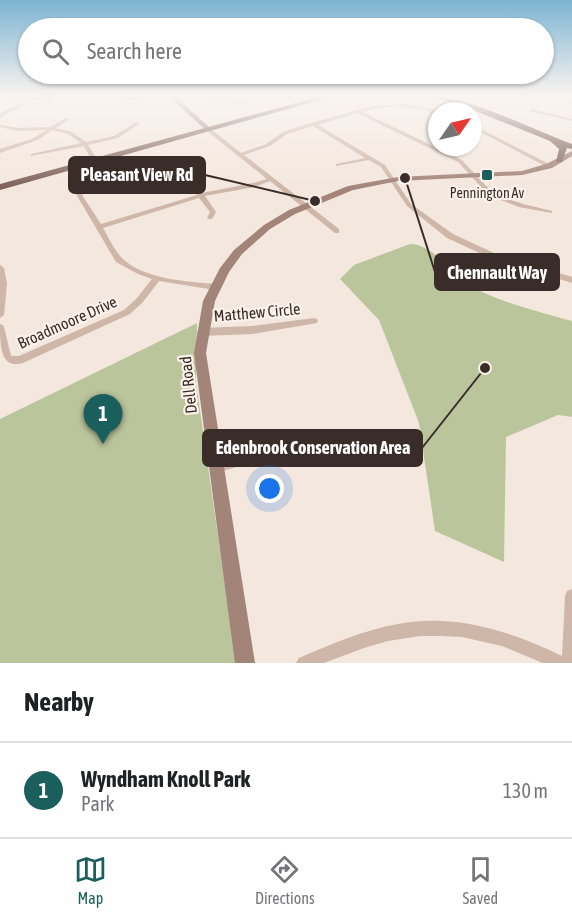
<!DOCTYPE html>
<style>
:root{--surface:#fff;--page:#f6f6f6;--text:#202124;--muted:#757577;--line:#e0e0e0;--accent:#1b5f5d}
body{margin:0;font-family:"Asap Condensed",sans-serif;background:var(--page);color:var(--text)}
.compass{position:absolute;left:428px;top:102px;width:54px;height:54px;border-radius:50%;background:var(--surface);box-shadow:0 2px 4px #0004;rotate:56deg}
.you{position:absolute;left:270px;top:489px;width:21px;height:21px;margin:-15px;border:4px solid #fff;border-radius:50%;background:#1a73e8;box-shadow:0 0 0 9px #1a73e833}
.badge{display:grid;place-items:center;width:39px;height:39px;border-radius:50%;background:var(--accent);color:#fff;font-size:20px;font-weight:700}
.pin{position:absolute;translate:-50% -50px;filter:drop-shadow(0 2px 3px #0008)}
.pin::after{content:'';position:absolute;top:32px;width:21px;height:18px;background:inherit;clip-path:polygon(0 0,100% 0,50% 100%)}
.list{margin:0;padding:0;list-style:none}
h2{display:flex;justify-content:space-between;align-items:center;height:78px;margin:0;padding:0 24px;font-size:26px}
h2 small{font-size:20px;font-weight:400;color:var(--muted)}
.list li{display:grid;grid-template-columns:39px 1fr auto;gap:18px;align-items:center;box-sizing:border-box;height:96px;padding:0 24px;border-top:2px solid var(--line)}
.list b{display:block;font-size:22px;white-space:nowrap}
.list p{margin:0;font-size:20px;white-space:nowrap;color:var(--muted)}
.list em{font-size:20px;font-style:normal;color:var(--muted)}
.icon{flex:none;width:33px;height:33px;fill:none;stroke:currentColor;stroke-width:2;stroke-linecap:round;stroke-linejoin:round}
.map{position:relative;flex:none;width:572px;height:663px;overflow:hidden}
.search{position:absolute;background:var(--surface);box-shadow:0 2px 4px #0004;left:18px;right:18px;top:18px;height:66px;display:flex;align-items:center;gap:15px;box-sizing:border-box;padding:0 21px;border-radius:33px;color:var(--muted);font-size:22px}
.sheet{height:174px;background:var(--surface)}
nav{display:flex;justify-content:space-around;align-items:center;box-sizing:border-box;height:84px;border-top:2px solid var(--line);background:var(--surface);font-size:16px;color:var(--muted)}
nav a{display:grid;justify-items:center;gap:3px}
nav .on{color:var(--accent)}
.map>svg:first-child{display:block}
.green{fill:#bbc59c}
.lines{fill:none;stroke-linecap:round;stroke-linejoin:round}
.street{fill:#ceb6a8;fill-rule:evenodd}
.secondary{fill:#a28479;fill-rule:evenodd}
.primary{fill:#7d6159;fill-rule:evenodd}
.poi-dot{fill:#1b5f5d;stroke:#fbf2eb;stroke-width:2}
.labels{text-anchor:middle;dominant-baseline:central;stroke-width:4.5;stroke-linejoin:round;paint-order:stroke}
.far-poi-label{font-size:14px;fill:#3a2d29;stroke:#fbf2eb}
.street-label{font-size:16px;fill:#3a2d29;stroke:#fbf2eb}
.leader{fill:none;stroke:#3a2d29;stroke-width:2}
.callout-dot{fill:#3a2d29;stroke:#fbf2eb;stroke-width:2}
.callout{fill:#3a2d29;stroke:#3a2d29;stroke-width:2}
.callout-label{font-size:18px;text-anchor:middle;font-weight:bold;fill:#fff}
</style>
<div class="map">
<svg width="572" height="663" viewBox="0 0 572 663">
<rect width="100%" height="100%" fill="#f4e7de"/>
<g class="green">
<path d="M 410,244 C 434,245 451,272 470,285 C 494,301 544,313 572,321 L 572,417 L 558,415 L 506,437 L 504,562 L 435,531 L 419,423 L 379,320 L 340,279 L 354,265 Z"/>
<polygon points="197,323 196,382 236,663 0,663 0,419"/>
</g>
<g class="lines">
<g class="street">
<polygon points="0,95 51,99 53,100 51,101 34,100 6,114 0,118 0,114 2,112 29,100 0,97"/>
<polygon points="146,95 158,95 116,103 114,102"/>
<path d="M 210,95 C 217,96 217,99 223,102 C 231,105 240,102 248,100 L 250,101 C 236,108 221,108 210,95 Z"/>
<polygon points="560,95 565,95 572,101 572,104"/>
<path d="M 407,104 L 439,111 L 437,111 L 437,112 C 410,107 389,103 362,112 L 462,160 L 486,186 L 502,197 L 523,204 L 552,211 L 552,213 L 519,207 L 498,199 L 482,188 L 458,162 L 357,113 L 318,125 L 385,165 L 411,204 L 453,234 L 494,253 L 572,277 L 572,283 L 488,257 L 447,238 L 407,206 L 381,167 L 369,160 L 336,166 L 336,164 L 365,158 L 313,126 L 287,134 L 270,146 L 244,155 L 339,229 L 339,233 L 335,233 L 270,181 L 254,187 L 205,196 L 216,212 L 212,219 L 208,219 L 207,218 L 210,212 L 199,198 L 103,228 C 109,238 115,252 124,260 C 148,280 185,281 215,284 L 219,287 L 215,290 L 159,281 L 143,302 L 130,314 L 23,363 C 0,370 0,344 0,324 L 3,325 L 4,327 L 11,356 L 19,356 L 124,310 L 137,298 L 152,279 L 138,274 L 116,262 L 76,194 L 86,187 L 171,163 L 179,166 L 202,193 L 253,183 L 267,179 L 207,131 L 207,129 L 211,129 L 241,153 L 266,144 L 283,132 L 311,123 L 376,105 ZM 171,167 L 175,168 L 197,195 L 101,224 L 82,195 L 90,189 Z"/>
<polygon points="531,109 572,119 572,121 529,111"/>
<polygon points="66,118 68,119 68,120 56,128 72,132 86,142 114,136 136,122 140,123 118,138 88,145 98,161 95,163 92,161 84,146 31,156 31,154 81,143 68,134 52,130 38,140 0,153 0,149 34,138 46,130 19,131 0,127 0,125 19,128 50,127"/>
<polygon points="473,125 551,165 552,166 547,167 473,128"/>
<polygon points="0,265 4,268 7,284 4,315 0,318"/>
<polygon points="314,318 317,319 318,321 317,323 252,334 202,336 199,335 197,332 199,329 202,328 252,326"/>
<polygon points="338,429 342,430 344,434 342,438 338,439 215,473 211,471 209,467 211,463 215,461"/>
<path d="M 572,589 L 572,663 L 543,663 L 502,646 L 462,637 L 441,636 L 420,636 L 388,641 L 364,648 L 324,663 L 296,663 L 299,658 C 331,644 364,630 398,624 C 455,613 511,631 562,656 L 565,596 L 567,591 Z"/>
</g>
<g class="secondary">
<polygon points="167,95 174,95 211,129 211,131 207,131"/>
<polygon points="572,151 572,156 552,168 522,175 398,181 353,190 295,214 270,229 242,254 229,272 215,301 206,353 255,663 235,663 194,353 203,301 220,268 234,250 264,225 289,210 348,186 398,177 522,171 546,164"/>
</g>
<g class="primary">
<polygon points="326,95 338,95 0,190 0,184"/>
<path d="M 424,95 C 465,95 532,129 572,144 L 572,149 L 567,148 L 562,162 L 556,162 L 559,149 L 550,141 L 463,106 Z"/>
</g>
</g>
<linearGradient id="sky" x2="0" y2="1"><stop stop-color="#7cb4d2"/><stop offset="0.51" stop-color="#faf4f0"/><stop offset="1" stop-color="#faf4f0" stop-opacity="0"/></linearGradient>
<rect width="572" height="188" fill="url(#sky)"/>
<rect class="poi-dot" x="481" y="169" width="12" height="12" rx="3"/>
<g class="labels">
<g class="far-poi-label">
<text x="487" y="193">Pennington Av</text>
</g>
<g class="street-label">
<text transform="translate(257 312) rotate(-5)">Matthew Circle</text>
<text transform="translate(67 322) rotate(-24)">Broadmoore Drive</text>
<text transform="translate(188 385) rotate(-96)">Dell Road</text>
</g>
</g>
<path class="leader" d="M315 201L205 175M405 178L435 272M485 368L422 448"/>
<g class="callout-dot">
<circle cx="315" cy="201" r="6"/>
<circle cx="405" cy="178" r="6"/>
<circle cx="485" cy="368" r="6"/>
</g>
<g class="callout">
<rect x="69" y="157" width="136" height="36" rx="6"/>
<rect x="435" y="254" width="124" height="36" rx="6"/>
<rect x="203" y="430" width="219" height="36" rx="6"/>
</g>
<g class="callout-label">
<text x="137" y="181">Pleasant View Rd</text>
<text x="497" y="279">Chennault Way</text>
<text x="313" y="454">Edenbrook Conservation Area</text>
</g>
</svg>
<svg class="compass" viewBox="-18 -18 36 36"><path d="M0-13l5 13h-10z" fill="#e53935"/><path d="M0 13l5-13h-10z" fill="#757577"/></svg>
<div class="you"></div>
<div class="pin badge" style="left:103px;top:444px">1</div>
<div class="search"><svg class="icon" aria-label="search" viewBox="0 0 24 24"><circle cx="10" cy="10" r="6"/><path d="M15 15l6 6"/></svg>Search here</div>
</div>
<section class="sheet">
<h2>Nearby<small></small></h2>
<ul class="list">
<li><span class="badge">1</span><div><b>Wyndham Knoll Park</b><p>Park</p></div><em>130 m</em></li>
</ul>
</section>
<nav>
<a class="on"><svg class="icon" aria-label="map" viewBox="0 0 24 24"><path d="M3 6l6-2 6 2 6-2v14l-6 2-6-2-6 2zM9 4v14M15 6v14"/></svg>Map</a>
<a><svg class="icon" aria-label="directions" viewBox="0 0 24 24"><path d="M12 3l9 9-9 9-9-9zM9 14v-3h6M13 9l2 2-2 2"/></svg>Directions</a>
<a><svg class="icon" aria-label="saved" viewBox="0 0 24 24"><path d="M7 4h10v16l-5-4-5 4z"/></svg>Saved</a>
</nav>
